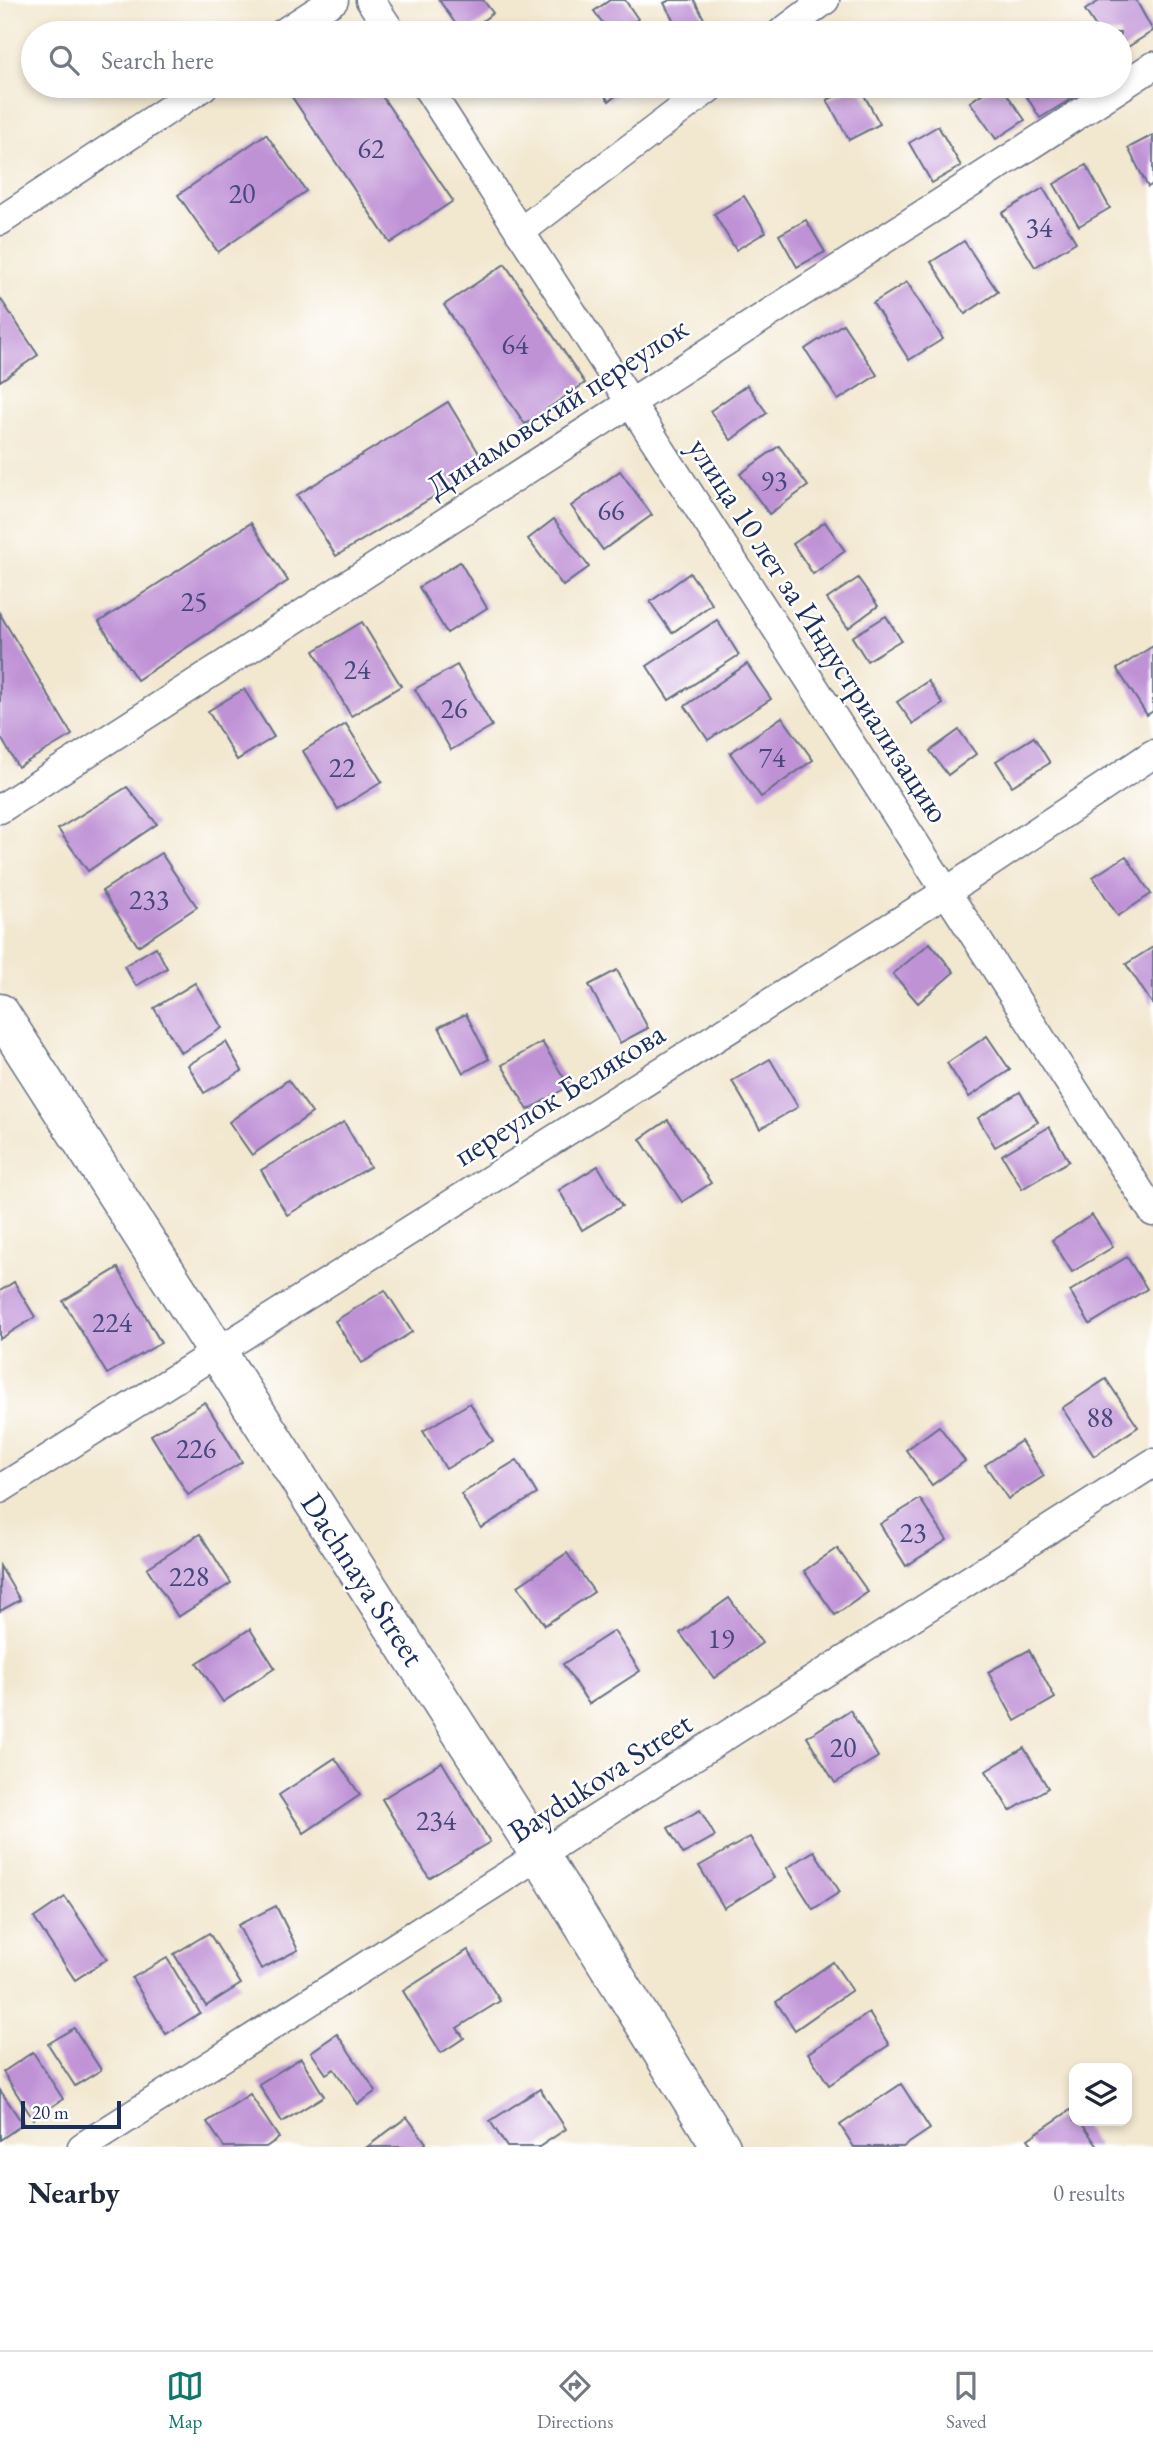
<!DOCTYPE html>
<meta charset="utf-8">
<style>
:root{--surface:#fff;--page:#f6f6f7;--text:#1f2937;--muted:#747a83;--line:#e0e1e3;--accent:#0f766e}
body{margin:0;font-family:"EB Garamond",serif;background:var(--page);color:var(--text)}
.controls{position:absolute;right:21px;bottom:21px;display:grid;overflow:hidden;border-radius:14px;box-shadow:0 4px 10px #0003}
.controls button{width:63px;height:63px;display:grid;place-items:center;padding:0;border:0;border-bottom:2px solid var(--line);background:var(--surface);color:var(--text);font:35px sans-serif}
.scale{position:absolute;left:21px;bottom:18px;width:100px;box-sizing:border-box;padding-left:7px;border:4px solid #1b2f5e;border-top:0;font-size:19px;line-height:24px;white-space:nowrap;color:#1b2f5e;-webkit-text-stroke:5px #fff;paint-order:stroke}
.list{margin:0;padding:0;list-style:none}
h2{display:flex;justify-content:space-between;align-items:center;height:91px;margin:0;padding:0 28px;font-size:30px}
h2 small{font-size:23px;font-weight:400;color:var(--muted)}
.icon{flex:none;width:38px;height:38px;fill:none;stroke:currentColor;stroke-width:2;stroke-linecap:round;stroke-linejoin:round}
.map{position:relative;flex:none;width:1153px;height:2147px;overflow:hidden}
.search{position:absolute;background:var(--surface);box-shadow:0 4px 10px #0003;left:21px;right:21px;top:21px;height:77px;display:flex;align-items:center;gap:18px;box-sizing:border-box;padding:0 24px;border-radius:38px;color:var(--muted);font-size:26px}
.sheet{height:203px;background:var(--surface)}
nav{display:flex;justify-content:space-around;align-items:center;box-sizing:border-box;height:98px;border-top:2px solid var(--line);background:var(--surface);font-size:19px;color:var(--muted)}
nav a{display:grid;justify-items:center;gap:4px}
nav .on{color:var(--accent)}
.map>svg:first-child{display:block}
.building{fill:#bf92d6}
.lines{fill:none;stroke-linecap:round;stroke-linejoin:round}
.street-casing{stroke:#666f86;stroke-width:31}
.secondary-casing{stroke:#666f86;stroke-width:41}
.street{stroke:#fff;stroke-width:28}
.secondary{stroke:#fff;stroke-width:38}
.labels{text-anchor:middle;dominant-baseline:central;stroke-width:5;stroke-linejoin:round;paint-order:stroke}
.number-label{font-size:28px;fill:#44487c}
.street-label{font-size:32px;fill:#1b2f5e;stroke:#fff}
</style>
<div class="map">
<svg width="1153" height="2147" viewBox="0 0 1153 2147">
<rect width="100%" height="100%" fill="#fff"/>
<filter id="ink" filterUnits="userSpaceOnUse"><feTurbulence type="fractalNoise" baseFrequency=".0143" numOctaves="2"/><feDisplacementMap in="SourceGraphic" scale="14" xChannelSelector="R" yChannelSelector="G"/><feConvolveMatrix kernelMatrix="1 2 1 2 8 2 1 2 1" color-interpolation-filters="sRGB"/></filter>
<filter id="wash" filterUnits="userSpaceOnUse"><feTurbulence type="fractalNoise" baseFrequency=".00686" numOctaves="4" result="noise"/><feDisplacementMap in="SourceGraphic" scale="28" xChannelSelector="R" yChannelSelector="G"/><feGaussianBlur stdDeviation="1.57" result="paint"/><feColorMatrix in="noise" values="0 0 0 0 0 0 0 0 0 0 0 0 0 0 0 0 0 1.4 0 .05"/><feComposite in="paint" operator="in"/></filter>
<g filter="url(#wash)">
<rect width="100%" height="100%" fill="#f2e7cf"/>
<g id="blocks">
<g class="building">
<polygon points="439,0 483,0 493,13 466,33 462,33"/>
<polygon points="610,0 625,0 638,19 618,33 610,33 594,11"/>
<polygon points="670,0 694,0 710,30 704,33 680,33 664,3"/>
<polygon points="1101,0 1136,0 1153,31 1120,52 1120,33 1100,33 1085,10"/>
<polygon points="303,86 375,86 453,201 390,243 290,94"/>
<polygon points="597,86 628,86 609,101"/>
<polygon points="855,86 859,86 880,124 849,140 827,100"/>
<polygon points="993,86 1001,86 1025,120 996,139 970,102"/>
<polygon points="1020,86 1087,86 1089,88 1040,118"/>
<polygon points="938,126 961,166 932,183 909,143"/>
<polygon points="266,134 306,191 218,252 178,195"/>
<polygon points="1153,135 1153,184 1148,187 1128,148"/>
<polygon points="1086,165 1110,208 1079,226 1054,184"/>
<polygon points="1043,188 1076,242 1035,267 1002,213"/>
<polygon points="744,196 766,232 736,250 714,214"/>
<polygon points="806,220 825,252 797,267 779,235"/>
<polygon points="964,241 998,292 965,314 931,262"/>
<polygon points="505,264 585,383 525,424 444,305"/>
<polygon points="907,282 943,339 909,360 873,303"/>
<polygon points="0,298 38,355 0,381"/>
<polygon points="843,324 877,375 838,400 805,349"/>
<polygon points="747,385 767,413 731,440 710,411"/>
<polygon points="448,402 486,465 336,556 297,495"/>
<polygon points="779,446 808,486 769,514 740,474"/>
<polygon points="620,471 652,515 603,550 571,506"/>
<polygon points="554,519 589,567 563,586 528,539"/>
<polygon points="825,522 845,551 813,574 793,544"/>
<polygon points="251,523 288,581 137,680 99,622"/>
<polygon points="460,562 487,608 447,633 419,587"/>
<polygon points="690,573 712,604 672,633 650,602"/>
<polygon points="858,578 878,606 848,628 827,599"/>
<polygon points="0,614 72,735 18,767 0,736"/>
<polygon points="886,616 901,640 867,661 852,637"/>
<polygon points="717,620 739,655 669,700 647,666"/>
<polygon points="362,622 401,686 351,716 314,651"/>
<polygon points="1153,646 1153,711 1147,715 1117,669"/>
<polygon points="747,664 771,699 708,740 685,706"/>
<polygon points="457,665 492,726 451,750 415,689"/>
<polygon points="928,681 943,704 913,724 897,702"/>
<polygon points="244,689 274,737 237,760 208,711"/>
<polygon points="782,717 813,760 761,797 730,753"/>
<polygon points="346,724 382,782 338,809 303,751"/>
<polygon points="959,730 976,754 948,775 930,751"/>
<polygon points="1034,737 1050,763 1012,786 996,761"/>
<polygon points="127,787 157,824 88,871 58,829"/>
<polygon points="161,853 197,907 138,946 102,891"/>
<polygon points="1126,856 1151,894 1118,916 1093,877"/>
<polygon points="930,943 954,972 918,1003 893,974"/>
<polygon points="156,947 167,968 136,986 124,966"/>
<polygon points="1153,947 1153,1005 1126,964"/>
<polygon points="617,970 648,1028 620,1043 589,985"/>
<polygon points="195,983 222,1028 181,1053 154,1008"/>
<polygon points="466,1014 489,1059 463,1073 439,1027"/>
<polygon points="987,1036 1010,1070 969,1097 947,1063"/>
<polygon points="226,1042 242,1071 204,1093 188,1065"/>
<polygon points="542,1042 569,1086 528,1110 502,1065"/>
<polygon points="770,1059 798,1107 760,1129 732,1081"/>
<polygon points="288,1080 312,1113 252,1155 229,1122"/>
<polygon points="1020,1092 1038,1122 995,1147 978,1118"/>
<polygon points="668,1120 711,1183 682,1202 640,1139"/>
<polygon points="344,1122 370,1167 287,1215 261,1170"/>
<polygon points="1049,1127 1069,1161 1022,1189 1002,1155"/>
<polygon points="598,1166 622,1206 582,1230 559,1190"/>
<polygon points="1092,1215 1113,1247 1072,1272 1052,1240"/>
<polygon points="1127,1257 1147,1289 1090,1324 1070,1291"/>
<polygon points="118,1268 161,1343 107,1374 63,1301"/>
<polygon points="14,1282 35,1317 0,1339 0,1291"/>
<polygon points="385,1290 412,1332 362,1363 335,1321"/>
<polygon points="1106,1379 1138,1427 1094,1456 1062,1408"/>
<polygon points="205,1402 242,1462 188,1495 151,1435"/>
<polygon points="470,1403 493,1441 446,1469 423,1431"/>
<polygon points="939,1426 965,1461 932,1485 906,1450"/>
<polygon points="1021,1441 1044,1476 1008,1499 985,1465"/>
<polygon points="517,1460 537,1494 481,1528 461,1494"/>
<polygon points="920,1499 947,1540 906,1566 880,1524"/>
<polygon points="200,1534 231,1583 178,1617 147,1568"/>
<polygon points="837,1548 868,1592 835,1615 804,1571"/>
<polygon points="567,1553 594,1592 545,1625 518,1586"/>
<polygon points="0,1566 20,1600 0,1611"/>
<polygon points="729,1598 762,1643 714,1678 680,1633"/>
<polygon points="250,1629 275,1668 223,1702 197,1663"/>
<polygon points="614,1631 640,1671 589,1704 563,1664"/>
<polygon points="1029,1650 1055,1698 1015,1721 988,1672"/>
<polygon points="850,1710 878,1757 835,1783 807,1737"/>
<polygon points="1024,1748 1048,1788 1010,1811 986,1771"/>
<polygon points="335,1758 360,1795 304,1833 279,1795"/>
<polygon points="442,1762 490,1842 429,1878 382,1799"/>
<polygon points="700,1810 715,1836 683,1854 668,1828"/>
<polygon points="750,1837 774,1878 724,1908 699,1866"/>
<polygon points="814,1851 840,1892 813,1909 787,1868"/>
<polygon points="65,1897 107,1959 75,1980 34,1918"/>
<polygon points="276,1906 298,1950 261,1969 238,1925"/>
<polygon points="209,1933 241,1984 206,2006 174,1954"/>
<polygon points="468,1950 500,2001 457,2028 464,2038 441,2053 403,1991"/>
<polygon points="167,1958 200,2013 166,2034 132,1978"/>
<polygon points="833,1962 852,1990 795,2030 776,2002"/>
<polygon points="869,2013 889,2045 829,2085 808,2053"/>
<polygon points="74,2028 101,2070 75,2086 48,2044"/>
<polygon points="337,2034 376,2091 358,2104 334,2069 326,2074 311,2052"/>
<polygon points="33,2052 63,2099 33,2119 3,2072"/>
<polygon points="301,2058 324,2096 282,2122 259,2084"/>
<polygon points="901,2084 930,2129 903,2147 854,2147 840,2125"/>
<polygon points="540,2089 566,2129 539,2147 507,2147 490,2121"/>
<polygon points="0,2090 23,2124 0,2140"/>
<polygon points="250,2094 279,2138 266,2147 224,2147 207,2122"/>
<polygon points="1072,2109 1074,2121 1080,2121 1098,2147 1034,2147 1028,2139"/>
<polygon points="407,2117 426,2143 422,2147 367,2147"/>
</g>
</g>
</g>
<g filter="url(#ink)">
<use href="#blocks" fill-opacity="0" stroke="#666f86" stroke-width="2"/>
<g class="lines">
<defs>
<g id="street">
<polyline points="370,0 392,33"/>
<polyline points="283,33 334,0"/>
<polyline points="781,33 825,0"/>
<polyline points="426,86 1153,1212"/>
<polyline points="0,221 204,86"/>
<polyline points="520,232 712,86"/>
<polyline points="0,809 1153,66"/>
<polyline points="0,1489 946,892 1153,754"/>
<polyline points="82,2147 1153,1463"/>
</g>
<polyline id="secondary" points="0,1013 541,1857 721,2147"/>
</defs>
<use href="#street" class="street-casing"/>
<use href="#secondary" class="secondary-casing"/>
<use href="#street" class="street"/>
<use href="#secondary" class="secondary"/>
</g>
</g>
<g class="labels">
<g class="number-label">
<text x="371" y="148">62</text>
<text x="242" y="193">20</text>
<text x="1039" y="227">34</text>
<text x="515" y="344">64</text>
<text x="774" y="480">93</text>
<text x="611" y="510">66</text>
<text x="194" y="601">25</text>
<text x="357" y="669">24</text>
<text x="454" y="708">26</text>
<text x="772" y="757">74</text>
<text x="342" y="767">22</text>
<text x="149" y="899">233</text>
<text x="112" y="1322">224</text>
<text x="1100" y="1417">88</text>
<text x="196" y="1448">226</text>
<text x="913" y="1532">23</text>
<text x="189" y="1576">228</text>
<text x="721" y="1638">19</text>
<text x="843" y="1747">20</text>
<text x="436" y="1820">234</text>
</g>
<g class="street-label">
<text transform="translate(557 407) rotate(-33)">Динамовский переулок</text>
<text transform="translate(819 630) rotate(57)">улица 10 лет за Индустриализацию</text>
<text transform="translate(559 1094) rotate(-32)">переулок Белякова</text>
<text transform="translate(363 1579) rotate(57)">Dachnaya Street</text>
<text transform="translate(600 1777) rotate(-33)">Baydukova Street</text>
</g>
</g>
</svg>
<div class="controls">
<button><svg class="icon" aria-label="layers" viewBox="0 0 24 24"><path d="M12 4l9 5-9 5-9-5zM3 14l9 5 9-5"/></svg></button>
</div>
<div class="scale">20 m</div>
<div class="search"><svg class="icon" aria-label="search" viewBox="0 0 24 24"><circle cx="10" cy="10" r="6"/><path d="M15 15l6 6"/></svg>Search here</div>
</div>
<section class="sheet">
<h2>Nearby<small>0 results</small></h2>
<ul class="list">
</ul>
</section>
<nav>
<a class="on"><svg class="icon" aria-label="map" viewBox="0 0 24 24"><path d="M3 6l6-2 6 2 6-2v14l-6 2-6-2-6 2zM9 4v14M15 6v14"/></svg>Map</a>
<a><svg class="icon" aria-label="directions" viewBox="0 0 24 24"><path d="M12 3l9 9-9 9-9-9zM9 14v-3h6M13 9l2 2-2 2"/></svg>Directions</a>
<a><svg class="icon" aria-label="saved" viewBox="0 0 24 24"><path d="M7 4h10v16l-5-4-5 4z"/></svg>Saved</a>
</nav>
